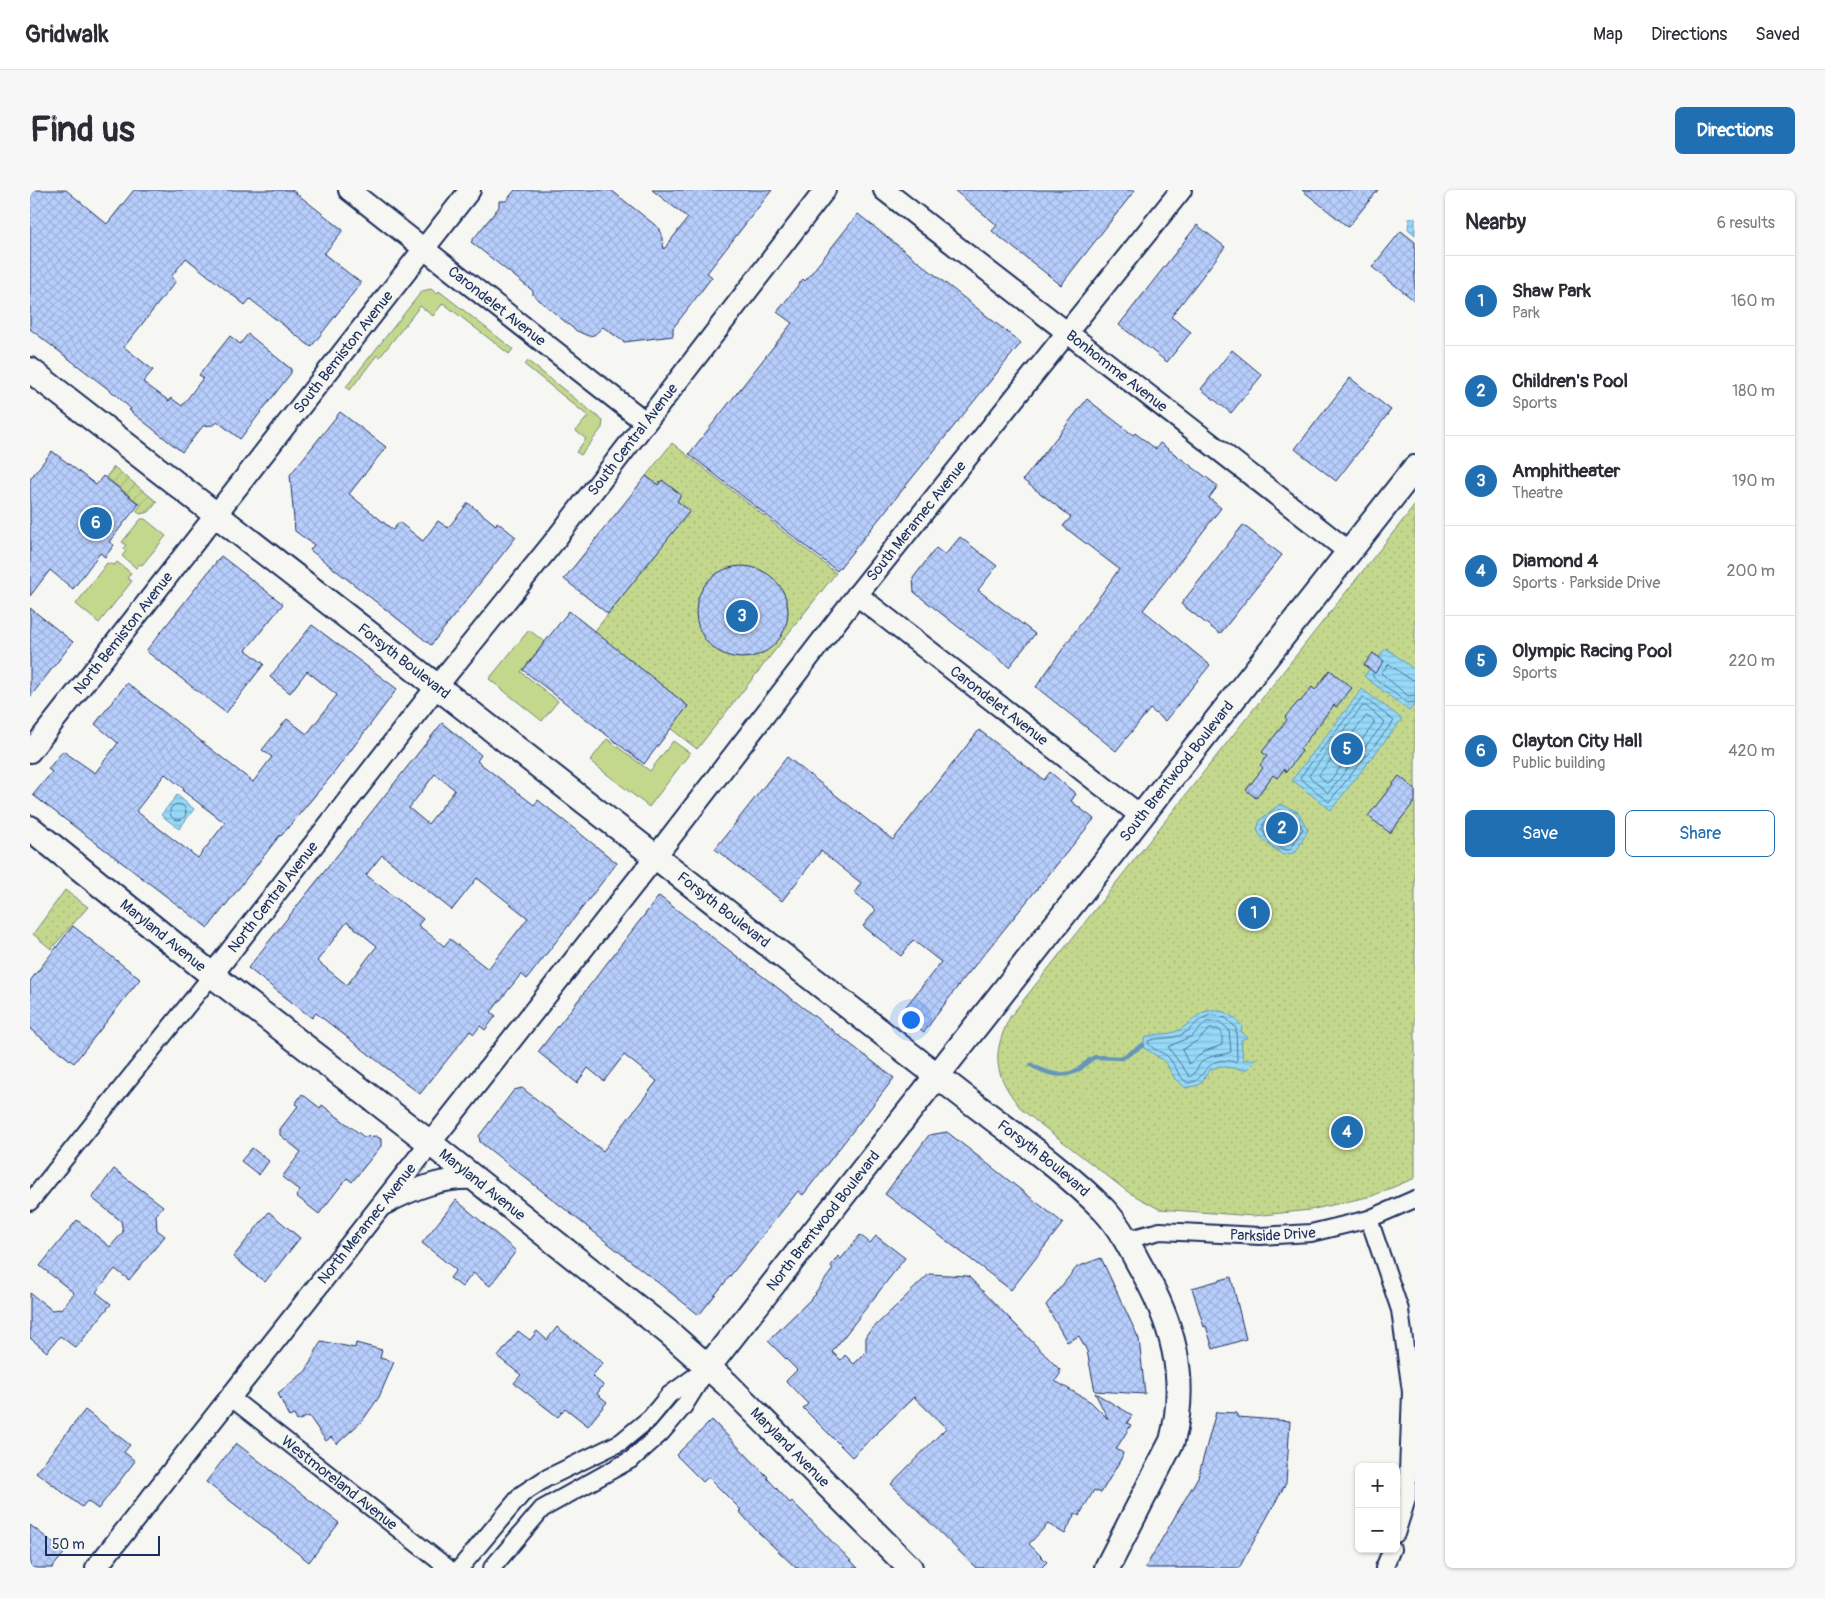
<!DOCTYPE html>
<meta charset="utf-8">
<style>
:root{--surface:#fff;--page:#f7f7f7;--text:#2b2b33;--muted:#7c7c81;--line:#e1e1e2;--accent:#1f6fb2}
body{margin:0;font-family:Pangolin,sans-serif;background:var(--page);color:var(--text)}
.controls{position:absolute;right:15px;bottom:15px;display:grid;overflow:hidden;border-radius:8px;box-shadow:0 1px 4px #0004}
.controls button{width:45px;height:45px;display:grid;place-items:center;padding:0;border:0;border-bottom:1px solid var(--line);background:var(--surface);color:var(--text);font:25px sans-serif}
.scale{position:absolute;left:15px;bottom:12px;width:115px;box-sizing:border-box;padding-left:5px;border:2px solid #1b2f5e;border-top:0;font-size:14px;line-height:18px;white-space:nowrap;color:#1b2f5e;-webkit-text-stroke:4px #f6f6f2;paint-order:stroke}
.you{position:absolute;left:880px;top:829px;width:18px;height:18px;margin:-12px;border:4px solid #fff;border-radius:50%;background:#1a73e8;box-shadow:0 0 0 8px #1a73e833}
.badge{display:grid;place-items:center;width:32px;height:32px;border-radius:50%;background:var(--accent);color:#fff;font-size:16px;font-weight:700}
.pin{position:absolute;translate:-50% -50%;border:2px solid #fff;box-shadow:0 1px 5px #0006}
.list{margin:0;padding:0;list-style:none}
h2{display:flex;justify-content:space-between;align-items:center;height:65px;margin:0;padding:0 20px;font-size:21px}
h2 small{font-size:16px;font-weight:400;color:var(--muted)}
.list li{display:grid;grid-template-columns:32px 1fr auto;gap:15px;align-items:center;box-sizing:border-box;height:90px;padding:0 20px;border-top:1px solid var(--line)}
.list b{display:block;font-size:19px;white-space:nowrap}
.list p{margin:0;font-size:16px;white-space:nowrap;color:var(--muted)}
.list em{font-size:16px;font-style:normal;color:var(--muted)}
.actions{display:flex;gap:10px;padding:15px 20px}
.actions a{flex:1;padding:11px 0;border:1px solid var(--accent);border-radius:8px;text-align:center;font-size:18px;color:var(--accent)}
.actions .main{background:var(--accent);color:#fff}
.map{position:relative;flex:none;width:1385px;height:1378px;overflow:hidden;border-radius:8px}
header{display:flex;align-items:center;gap:30px;box-sizing:border-box;height:70px;padding:0 25px;background:var(--surface);border-bottom:1px solid var(--line)}
header strong{font-size:24px}
nav{display:flex;gap:28px;margin-inline-start:auto;font-size:18px}
.intro{display:flex;align-items:center;justify-content:space-between;box-sizing:border-box;height:120px;padding:0 30px}
h1{margin:0;font-size:35px}
.button{padding:12px 22px;border-radius:8px;background:var(--accent);color:#fff;font-size:18px;font-weight:700}
main{display:flex;gap:30px;padding:0 30px}
aside{flex:1;background:var(--surface);border-radius:8px;box-shadow:0 1px 4px #0004}
.map>svg:first-child{display:block}
.grass{fill:#c4d88d;stroke:#708476}
.park{fill:url(#park-dots);stroke:#708476}
.garden{fill:url(#garden-furrows);stroke:#708476}
.water{fill:url(#water-rules);stroke:#6596ba}
.lines{fill:none;stroke-linecap:round;stroke-linejoin:round}
.shore{stroke:#4c739c;stroke-width:1}
.stream{stroke:#6596ba;stroke-width:4.5}
.building{fill:url(#building-cross-hatch);stroke:#1b2f5e;fill-rule:evenodd}
.minor-casing{stroke:#1b2f5e;stroke-width:20}
.tertiary-casing{stroke:#1b2f5e;stroke-width:24}
.secondary-casing{stroke:#1b2f5e;stroke-width:28}
.minor{stroke:#f6f6f2;stroke-width:16}
.tertiary{stroke:#f6f6f2;stroke-width:20}
.secondary{stroke:#f6f6f2;stroke-width:24}
.labels{text-anchor:middle;dominant-baseline:central;stroke-width:4;stroke-linejoin:round;paint-order:stroke}
.street-label{font-size:15px;fill:#1b2f5e;stroke:#f6f6f2}
</style>
<header>
<strong>Gridwalk</strong>
<nav><a>Map</a><a>Directions</a><a>Saved</a></nav>
</header>
<div class="intro"><h1>Find us</h1><a class="button">Directions</a></div>
<main>
<div class="map">
<svg width="1385" height="1378" viewBox="0 0 1385 1378">
<defs>
<pattern id="park-dots" width="8" height="8" patternUnits="userSpaceOnUse" patternTransform="scale(1.25)"><rect width="8" height="8" fill="#c4d88d"/><path d="M2 2h.1M6 6h.1" fill="none" stroke="#a8ba7c" stroke-width="1.8" stroke-linecap="round"/></pattern>
<pattern id="garden-furrows" width="10" height="10" patternUnits="userSpaceOnUse" patternTransform="scale(1.25)"><rect width="10" height="10" fill="#c4d88d"/><path d="M-1 1l2-2M0 10L10 0M9 11l2-2" fill="none" stroke="#a8ba7c"/></pattern>
<pattern id="water-rules" width="6" height="5" patternUnits="userSpaceOnUse" patternTransform="scale(1.25)"><rect width="6" height="5" fill="#96daf8"/><path d="M0 2.5h6" fill="none" stroke="#81bbd7"/></pattern>
<pattern id="building-cross-hatch" width="8" height="8" patternUnits="userSpaceOnUse" patternTransform="scale(1.25)"><rect width="8" height="8" fill="#b7cefc"/><path d="M0 0l8 8M0 8l8-8" fill="none" stroke="#9db1da"/></pattern>
</defs>
<rect width="100%" height="100%" fill="#f6f6f2"/>
<filter id="ink" filterUnits="userSpaceOnUse"><feTurbulence type="fractalNoise" baseFrequency=".02" numOctaves="2"/><feDisplacementMap in="SourceGraphic" scale="10" xChannelSelector="R" yChannelSelector="G"/><feConvolveMatrix kernelMatrix="1 2 1 2 8 2 1 2 1" color-interpolation-filters="sRGB"/></filter>
<g filter="url(#ink)">
<g class="grass">
<polygon points="401,99 407,104 409,101 483,159 479,164 413,113 403,126 390,116 350,167 347,165 320,200 316,197 392,101"/>
<polygon points="498,171 573,231 572,238 551,265 546,262 556,249 546,241 558,226 495,175"/>
<polygon points="111,329 115,329 136,346 112,375 110,374 106,378 92,366 96,361 93,359 96,355 92,352"/>
<polygon points="87,372 101,383 97,388 102,391 69,433 46,414 77,373 85,375"/>
<polygon points="499,440 515,452 491,482 528,511 512,531 459,489"/>
<polygon points="577,549 620,581 643,551 660,563 619,617 560,571"/>
</g>
<g class="park">
<polygon points="642,253 806,383 667,559 640,538 564,442 659,321 647,311 651,305 632,290 628,295 616,286"/>
<path d="M 1385,315 L 1385,988 L 1342,1006 L 1280,1020 L 1223,1026 L 1129,1019 L 1098,1002 L 992,920 C 965,886 960,867 980,827 Z"/>
<polygon points="35,700 58,717 21,759 3,744"/>
</g>
<polygon class="garden" points="84,277 127,312 119,322 110,324 106,321 111,315 76,287"/>
<g class="water">
<polygon points="1385,28 1385,45 1378,39 1379,29"/>
<polygon points="1356,458 1385,480 1385,514 1379,521 1334,486"/>
<polygon points="1332,499 1372,529 1301,620 1262,590"/>
<polygon points="147,605 164,619 149,639 131,625"/>
<polygon points="1250,614 1268,622 1278,640 1266,662 1253,665 1233,650 1227,640 1230,630"/>
<path d="M 1183,820 C 1197,821 1203,826 1212,836 L 1211,843 L 1218,847 L 1211,850 L 1213,870 L 1227,869 L 1216,880 L 1189,876 L 1180,880 L 1169,895 L 1156,898 L 1145,889 L 1135,871 L 1114,858 L 1114,849 C 1119,842 1137,846 1147,841 C 1161,835 1166,821 1183,820 Z"/>
</g>
<g class="lines">
<g class="shore">
<polyline points="1343,483 1343,487 1377,513 1385,512"/>
<polyline points="1385,490 1378,488 1359,474 1351,483 1378,506 1385,505"/>
<polygon points="1333,507 1364,531 1299,612 1270,588"/>
<polygon points="1333,516 1336,516 1355,532 1298,603 1279,586"/>
<polygon points="1337,526 1344,531 1344,534 1299,592 1296,593 1289,585"/>
<circle cx="148" cy="622" r="8"/>
<path d="M 1250,620 L 1264,626 L 1273,639 C 1272,641 1270,643 1268,645 C 1261,657 1263,667 1246,654 C 1240,650 1235,646 1232,639 L 1234,633 Z"/>
<polygon points="1250,629 1259,631 1264,639 1258,654 1239,639"/>
<path d="M 1183,825 L 1196,828 L 1206,838 L 1207,870 L 1205,872 C 1181,866 1180,877 1166,891 L 1158,893 C 1148,887 1146,876 1139,868 C 1134,861 1120,861 1118,851 C 1127,847 1141,850 1153,844 C 1164,838 1169,826 1183,825 Z"/>
<path d="M 1177,832 L 1190,832 L 1199,840 L 1201,862 C 1192,866 1182,864 1173,871 C 1167,876 1166,884 1160,887 L 1138,857 L 1162,846 Z"/>
<polygon points="1180,839 1188,839 1192,843 1192,855 1175,861 1159,874 1152,860 1167,851"/>
</g>
<path class="stream" d="M 1001,875 C 1016,883 1032,889 1048,880 C 1054,876 1058,870 1065,867 L 1092,868 L 1113,855"/>
</g>
<g class="building">
<polygon points="0,0 36,0 77,34 104,0 262,0 313,40 294,64 331,93 281,157 220,109 215,115 156,68 141,87 146,91 94,157 123,180 113,192 139,211 141,208 152,216 173,188 169,185 200,146 210,154 218,144 261,179 261,183 210,249 188,232 183,235 173,236 152,262 99,220 101,219 86,205 0,139"/>
<polygon points="485,0 581,0 630,39 634,59 658,28 622,0 742,0 677,83 682,87 643,138 643,146 594,152 573,137 564,145 558,146 545,140 503,105 503,101 441,52 469,17 469,11 476,11"/>
<polygon points="924,0 1105,0 1031,95 962,41 967,35"/>
<polygon points="1272,0 1348,0 1318,37"/>
<polygon points="828,24 991,153 807,381 659,264 762,133 747,122 773,89 775,91"/>
<polygon points="1167,35 1195,57 1141,127 1161,142 1137,172 1089,135"/>
<polygon points="1371,41 1385,52 1385,111 1342,77"/>
<polygon points="1202,160 1232,185 1201,223 1171,199"/>
<polygon points="1320,188 1361,220 1306,291 1265,259"/>
<polygon points="1057,209 1103,245 1105,243 1126,259 1130,253 1188,296 1179,308 1191,318 1113,420 1180,475 1135,531 1120,519 1086,561 1006,497 1089,379 1033,336 1041,327 993,290"/>
<polygon points="310,222 356,257 319,304 363,340 369,332 393,351 408,331 418,338 438,313 466,335 467,332 486,347 401,455 280,360 284,355 265,341 260,285"/>
<polygon points="22,261 66,295 73,286 109,314 79,352 84,355 75,367 70,363 43,399 20,380 0,406 0,289"/>
<polygon points="616,286 628,295 632,290 651,305 647,311 660,321 578,424 534,389"/>
<polygon points="1213,335 1252,365 1190,444 1151,414"/>
<polygon points="930,347 967,376 948,400 1005,444 979,477 884,402 883,388 906,358 915,365"/>
<polygon points="191,366 253,414 216,460 234,474 196,523 116,461"/>
<circle cx="712" cy="422" r="46"/>
<polygon points="0,418 43,452 0,507"/>
<polygon points="539,421 658,516 614,574 493,480"/>
<path d="M 282,435 L 367,499 L 303,584 L 251,646 L 250,645 L 178,738 L 3,605 L 22,582 L 18,579 L 33,561 L 65,583 L 88,553 L 65,534 L 97,493 L 223,592 L 242,567 L 232,560 L 257,529 L 277,544 L 307,505 L 277,481 L 260,503 L 240,487 ZM 135,584 L 154,599 L 153,601 L 195,633 L 168,668 L 106,621 Z"/>
<polygon points="1343,463 1354,471 1345,483 1334,475"/>
<polygon points="1300,480 1322,498 1306,517 1304,515 1270,559 1272,561 1256,582 1254,579 1247,588 1243,585 1226,608 1216,600 1233,578 1230,575 1237,566 1232,562 1257,530 1255,527 1268,512 1271,511 1282,497 1285,500"/>
<path d="M 412,533 L 451,565 L 447,571 L 504,615 L 508,610 L 587,673 L 497,789 L 491,784 L 461,822 L 466,826 L 455,840 L 450,836 L 444,844 L 440,841 L 390,904 L 286,823 L 282,828 L 218,778 ZM 405,584 L 425,600 L 398,634 L 379,618 ZM 352,665 L 422,720 L 447,688 L 498,728 L 458,779 L 420,749 L 414,756 L 388,735 L 393,729 L 336,685 ZM 317,732 L 347,756 L 317,795 L 287,771 Z"/>
<polygon points="949,540 1014,590 1020,582 1046,604 1041,611 1064,629 928,796 894,842 870,824 911,772 883,750 871,766 833,736 846,720 824,703 831,693 791,661 752,711 685,659 757,567 863,650"/>
<polygon points="1369,586 1385,599 1385,611 1360,643 1338,626"/>
<polygon points="629,706 864,888 773,1005 768,1001 669,1125 450,952 449,946 484,900 492,898 573,961 627,891 594,865 574,891 558,878 547,893 508,862"/>
<polygon points="43,736 110,789 44,873 0,839 0,791"/>
<polygon points="272,904 290,918 292,915 334,947 346,946 351,949 351,956 322,992 317,988 289,1024 266,1006 270,1001 252,987 271,962 250,945 250,939 268,916 265,914"/>
<polygon points="917,942 1033,1033 981,1100 855,1004 899,945"/>
<polygon points="222,958 239,971 229,985 211,971"/>
<polygon points="84,979 133,1016 126,1025 127,1040 135,1046 99,1090 85,1079 66,1102 81,1114 46,1158 30,1146 17,1162 0,1148 0,1103 22,1120 31,1119 44,1103 10,1076 47,1030 80,1057 93,1042 91,1031 62,1008"/>
<polygon points="426,1010 486,1061 460,1096 443,1083 432,1097 420,1088 426,1080 392,1053"/>
<polygon points="239,1022 270,1048 235,1092 203,1067"/>
<polygon points="830,1045 840,1053 846,1046 875,1068 802,1162 811,1170 815,1165 824,1174 836,1162 836,1145 899,1084 938,1086 1030,1180 1030,1184 1025,1191 1061,1212 1078,1229 1065,1203 1102,1225 1097,1233 1101,1235 1086,1259 1093,1263 1091,1269 1071,1303 1064,1300 1049,1326 1045,1323 1035,1344 1018,1334 999,1354 1017,1372 1011,1378 946,1378 861,1294 916,1238 884,1207 822,1267 773,1218 778,1214 756,1191 767,1180 738,1151 786,1104 785,1103 803,1079 801,1076 808,1066 811,1069"/>
<polygon points="1071,1068 1109,1149 1115,1204 1065,1201 1057,1161 1049,1146 1037,1152 1016,1115 1047,1077"/>
<polygon points="1201,1087 1216,1149 1183,1159 1176,1136 1174,1137 1162,1098"/>
<polygon points="527,1137 573,1173 562,1186 573,1195 567,1204 577,1212 558,1236 535,1218 528,1227 484,1193 491,1185 468,1167 488,1141 500,1150 507,1141 517,1150"/>
<polygon points="291,1151 325,1158 326,1153 352,1160 350,1168 364,1172 349,1207 333,1230 307,1254 301,1247 296,1251 279,1226 267,1231 264,1225 259,1227 248,1203 276,1181"/>
<polygon points="55,1220 100,1255 94,1262 105,1271 68,1319 57,1311 52,1317 6,1282"/>
<polygon points="1186,1222 1207,1223 1207,1227 1260,1231 1256,1293 1209,1378 1115,1378 1168,1287"/>
<polygon points="682,1230 738,1287 737,1288 760,1313 762,1311 828,1378 766,1378 725,1339 709,1321 711,1320 678,1287 673,1292 646,1265"/>
<polygon points="206,1253 309,1333 279,1372 176,1292"/>
<polygon points="0,1335 35,1362 22,1378 0,1378"/>
</g>
<g class="lines">
<defs>
<g id="minor">
<polyline points="0,1012 182,785"/>
<polyline points="1339,1029 1370,1120 1381,1202 1377,1309 1366,1344"/>
<path id="s1" d="M 1096,1050 L 1130,1041 L 1230,1046 L 1281,1043 L 1339,1029 L 1385,1009"/>
<path id="s2" d="M 200,1207 L 418,1378"/>
<polyline points="430,1378 492,1304 515,1289 591,1252 620,1228 639,1205 678,1177"/>
<polyline points="462,1378 512,1319 602,1269 631,1243 654,1216 674,1184"/>
<polyline points="1354,1378 1362,1359"/>
</g>
<g id="tertiary">
<path id="s3" d="M 319,0 L 615,232"/>
<path id="s4" d="M 854,0 C 1008,121 1165,240 1319,362"/>
<path id="s5" d="M 827,405 L 1111,626"/>
<path id="s6" d="M 0,562 L 440,0"/>
<path id="s7" d="M 182,785 L 408,495 L 522,354 L 795,0"/>
<path d="M 355,1014 C 383,999 413,987 446,989"/>
<path id="s8" d="M 66,1378 L 626,666 L 827,405 L 1151,0"/>
</g>
<g id="secondary">
<path id="s9" d="M 0,180 L 932,905 C 977,940 1034,979 1074,1020 C 1089,1036 1099,1055 1109,1074 C 1142,1131 1159,1186 1142,1251 L 1077,1378"/>
<path id="s10" d="M 0,638 L 182,785 L 400,953 L 638,1142 L 697,1194 L 880,1378"/>
<path id="s11" d="M 678,1177 L 1385,278"/>
</g>
</defs>
<use href="#minor" class="minor-casing"/>
<use href="#tertiary" class="tertiary-casing"/>
<use href="#secondary" class="secondary-casing"/>
<use href="#minor" class="minor"/>
<use href="#tertiary" class="tertiary"/>
<use href="#secondary" class="secondary"/>
</g>
</g>
<g class="labels">
<g class="street-label">
<text stroke="none"><textPath href="#s3" startOffset="188">Carondelet Avenue</textPath></text>
<text stroke="none"><textPath href="#s6" startOffset="508">South Bemiston Avenue</textPath></text>
<text stroke="none"><textPath href="#s4" startOffset="295">Bonhomme Avenue</textPath></text>
<text stroke="none"><textPath href="#s7" startOffset="681">South Central Avenue</textPath></text>
<text stroke="none"><textPath href="#s8" startOffset="1330">South Meramec Avenue</textPath></text>
<text stroke="none"><textPath href="#s6" startOffset="151">North Bemiston Avenue</textPath></text>
<text stroke="none"><textPath href="#s9" startOffset="474">Forsyth Boulevard</textPath></text>
<text stroke="none"><textPath href="#s5" startOffset="180">Carondelet Avenue</textPath></text>
<text stroke="none"><textPath href="#s11" startOffset="758">South Brentwood Boulevard</textPath></text>
<text stroke="none"><textPath href="#s7" startOffset="99">North Central Avenue</textPath></text>
<text stroke="none"><textPath href="#s9" startOffset="879">Forsyth Boulevard</textPath></text>
<text stroke="none"><textPath href="#s10" startOffset="171">Maryland Avenue</textPath></text>
<text stroke="none"><textPath href="#s9" startOffset="1284">Forsyth Boulevard</textPath></text>
<text stroke="none"><textPath href="#s10" startOffset="576">Maryland Avenue</textPath></text>
<text stroke="none"><textPath href="#s11" startOffset="186">North Brentwood Boulevard</textPath></text>
<text stroke="none"><textPath href="#s8" startOffset="438">North Meramec Avenue</textPath></text>
<text stroke="none"><textPath href="#s1" startOffset="148">Parkside Drive</textPath></text>
<text stroke="none"><textPath href="#s10" startOffset="981">Maryland Avenue</textPath></text>
<text stroke="none"><textPath href="#s2" startOffset="139">Westmoreland Avenue</textPath></text>
</g>
</g>
</svg>
<div class="controls">
<button>+</button>
<button>−</button>
</div>
<div class="scale">50 m</div>
<div class="you"></div>
<div class="pin badge" style="left:1224px;top:723px">1</div>
<div class="pin badge" style="left:1252px;top:638px">2</div>
<div class="pin badge" style="left:712px;top:426px">3</div>
<div class="pin badge" style="left:1317px;top:942px">4</div>
<div class="pin badge" style="left:1317px;top:559px">5</div>
<div class="pin badge" style="left:66px;top:333px">6</div>
</div>
<aside>
<h2>Nearby<small>6 results</small></h2>
<ul class="list">
<li><span class="badge">1</span><div><b>Shaw Park</b><p>Park</p></div><em>160 m</em></li>
<li><span class="badge">2</span><div><b>Children's Pool</b><p>Sports</p></div><em>180 m</em></li>
<li><span class="badge">3</span><div><b>Amphitheater</b><p>Theatre</p></div><em>190 m</em></li>
<li><span class="badge">4</span><div><b>Diamond 4</b><p>Sports · Parkside Drive</p></div><em>200 m</em></li>
<li><span class="badge">5</span><div><b>Olympic Racing Pool</b><p>Sports</p></div><em>220 m</em></li>
<li><span class="badge">6</span><div><b>Clayton City Hall</b><p>Public building</p></div><em>420 m</em></li>
</ul>
<div class="actions"><a class="main">Save</a><a>Share</a></div>
</aside>
</main>
